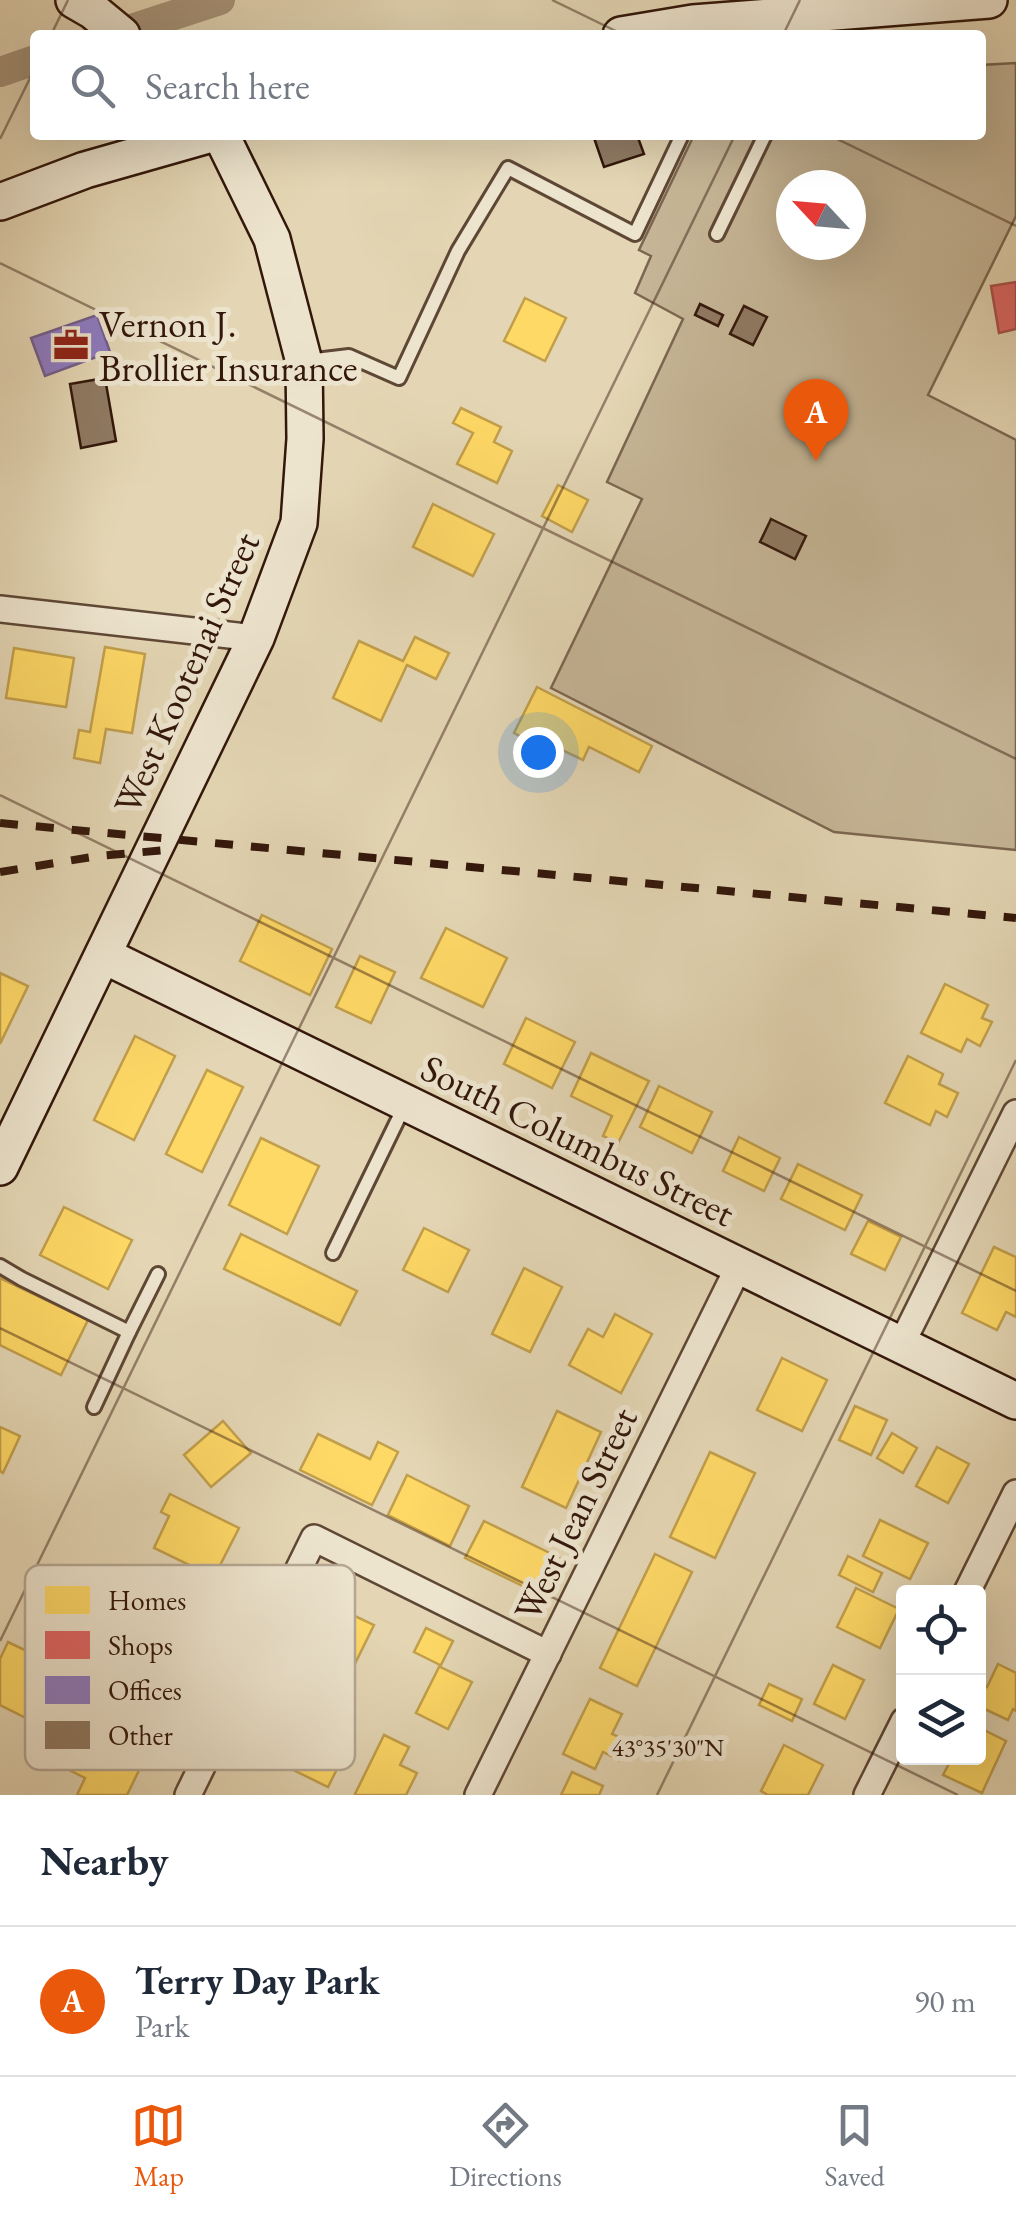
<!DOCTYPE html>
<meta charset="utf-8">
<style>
:root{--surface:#fff;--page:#f6f6f7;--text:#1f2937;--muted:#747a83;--line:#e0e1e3;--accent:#ea580c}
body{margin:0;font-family:"EB Garamond",serif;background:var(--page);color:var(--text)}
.controls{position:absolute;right:30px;bottom:30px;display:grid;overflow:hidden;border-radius:10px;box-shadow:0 10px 40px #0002}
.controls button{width:90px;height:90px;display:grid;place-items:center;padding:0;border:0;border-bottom:2px solid var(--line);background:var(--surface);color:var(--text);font:50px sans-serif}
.compass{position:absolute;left:776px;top:170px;width:90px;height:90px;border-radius:50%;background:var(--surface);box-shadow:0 10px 40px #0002;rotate:296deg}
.you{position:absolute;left:538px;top:752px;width:35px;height:35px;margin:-25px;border:8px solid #fff;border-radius:50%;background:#1a73e8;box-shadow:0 0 0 15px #1a73e833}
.badge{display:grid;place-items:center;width:65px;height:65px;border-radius:50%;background:var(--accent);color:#fff;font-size:32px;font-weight:700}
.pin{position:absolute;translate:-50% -82px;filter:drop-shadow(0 2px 5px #0008)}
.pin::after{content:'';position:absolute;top:52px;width:35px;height:30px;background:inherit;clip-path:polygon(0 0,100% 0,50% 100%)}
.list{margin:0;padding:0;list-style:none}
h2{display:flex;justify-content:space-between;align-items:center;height:130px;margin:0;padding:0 40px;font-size:42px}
h2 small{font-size:32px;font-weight:400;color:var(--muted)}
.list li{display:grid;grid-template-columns:65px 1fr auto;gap:30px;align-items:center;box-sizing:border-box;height:150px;padding:0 40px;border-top:2px solid var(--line)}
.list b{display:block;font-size:38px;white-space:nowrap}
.list p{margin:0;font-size:32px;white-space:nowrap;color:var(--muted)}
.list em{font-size:32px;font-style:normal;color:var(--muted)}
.icon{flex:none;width:55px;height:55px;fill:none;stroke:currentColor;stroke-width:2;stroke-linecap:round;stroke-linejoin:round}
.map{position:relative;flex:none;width:1016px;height:1795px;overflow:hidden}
.search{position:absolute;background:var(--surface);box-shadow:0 10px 40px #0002;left:30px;right:30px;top:30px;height:110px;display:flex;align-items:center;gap:25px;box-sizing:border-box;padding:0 35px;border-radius:10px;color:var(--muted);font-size:38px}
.sheet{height:280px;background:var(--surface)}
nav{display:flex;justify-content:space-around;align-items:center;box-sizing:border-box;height:140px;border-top:2px solid var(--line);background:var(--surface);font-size:28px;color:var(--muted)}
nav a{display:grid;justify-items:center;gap:5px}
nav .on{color:var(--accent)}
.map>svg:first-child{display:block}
.green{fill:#c6b697;stroke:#7c6651;stroke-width:2.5;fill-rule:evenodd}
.homes{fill:#ffd966;stroke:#c29f4b;stroke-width:2.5}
.shops{fill:#e06666;stroke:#ac4e4b;stroke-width:2.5}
.offices{fill:#8e7cc3;stroke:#735e8c;stroke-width:2.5}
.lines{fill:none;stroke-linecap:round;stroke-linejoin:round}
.canal{stroke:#a8957b;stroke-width:30}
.building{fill:#8f7a63;stroke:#33170b;stroke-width:2.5}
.lane-casing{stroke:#5f4735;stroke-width:18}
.street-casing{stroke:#5f4735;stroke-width:30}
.secondary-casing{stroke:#33170b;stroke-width:40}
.lane{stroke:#ede4ce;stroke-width:12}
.street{stroke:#ede4ce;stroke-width:25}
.secondary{stroke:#ede4ce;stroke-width:35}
.rail{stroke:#33170b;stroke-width:8;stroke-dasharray:18 18;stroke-linecap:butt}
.ticks{fill:none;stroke:#33170b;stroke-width:2.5;stroke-opacity:0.45}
.labels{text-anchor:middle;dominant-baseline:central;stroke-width:10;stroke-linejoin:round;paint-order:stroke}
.poi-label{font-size:38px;fill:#33170b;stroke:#ede4ce;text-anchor:start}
.street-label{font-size:38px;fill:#33170b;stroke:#ede4ce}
.key{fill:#ede4ce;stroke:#b5a694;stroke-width:2.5}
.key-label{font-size:28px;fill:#33170b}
.ticks-label{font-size:25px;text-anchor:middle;fill:#33170b;stroke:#ede4ce;stroke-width:10;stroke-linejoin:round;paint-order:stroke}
</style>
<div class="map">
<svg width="1016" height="1795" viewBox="0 0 1016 1795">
<rect width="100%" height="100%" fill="#e4d6b4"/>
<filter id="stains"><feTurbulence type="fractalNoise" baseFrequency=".002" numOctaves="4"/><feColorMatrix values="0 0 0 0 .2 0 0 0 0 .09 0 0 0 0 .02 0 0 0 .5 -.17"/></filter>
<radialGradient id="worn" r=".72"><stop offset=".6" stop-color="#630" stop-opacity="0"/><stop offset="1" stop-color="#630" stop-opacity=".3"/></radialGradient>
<path class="green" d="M 1016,63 L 1016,216 L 928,395 L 1016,440 L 1016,850 L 834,832 L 551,688 L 642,499 L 607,482 L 683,319 L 635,293 L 651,256 L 639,250 L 694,135 L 981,135 L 981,65 ZM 791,185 L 851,185 L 851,245 L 791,245 Z"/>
<g class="homes">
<polygon points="525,298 566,318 545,361 504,341"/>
<polygon points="461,408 501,427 494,442 512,451 497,483 457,464 473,433 453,423"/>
<polygon points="558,485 588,500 572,532 542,516"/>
<polygon points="433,504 494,534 473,576 413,547"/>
<polygon points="415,637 449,653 436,679 407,665 381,721 333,698 359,641 403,661"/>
<polygon points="105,647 145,654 132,733 106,729 100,763 74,758 79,730 90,732"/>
<polygon points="14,648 74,658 66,707 6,698"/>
<polygon points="537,687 652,746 639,772 589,747 583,760 556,747 552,753 514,733"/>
<polygon points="262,915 332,949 310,995 240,961"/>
<polygon points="446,928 507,958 483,1007 421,978"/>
<polygon points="360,956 395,972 371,1023 336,1007"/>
<polygon points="0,973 28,986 0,1044"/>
<polygon points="945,984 988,1005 982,1018 992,1022 980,1046 967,1039 961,1052 921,1033"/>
<polygon points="526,1018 575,1042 552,1088 504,1064"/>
<polygon points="135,1036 175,1056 134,1140 94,1120"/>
<polygon points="591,1053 649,1081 618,1143 603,1136 612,1116 571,1096"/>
<polygon points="908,1056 943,1074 939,1084 958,1093 947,1117 936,1111 930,1125 885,1103"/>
<polygon points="207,1070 243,1087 202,1172 166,1154"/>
<polygon points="659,1086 712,1112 692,1153 640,1127"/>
<polygon points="739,1137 780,1158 764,1191 723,1171"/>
<polygon points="261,1138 319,1166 287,1234 229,1205"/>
<polygon points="798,1164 862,1195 845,1230 781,1199"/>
<polygon points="64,1207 132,1240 108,1289 40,1255"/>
<polygon points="868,1221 901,1237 885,1270 851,1254"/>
<polygon points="424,1228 469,1250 448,1292 403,1270"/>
<polygon points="241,1234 357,1291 340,1325 224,1269"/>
<polygon points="994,1247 1016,1257 1016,1317 1006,1312 997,1330 962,1313"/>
<polygon points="524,1268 562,1287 530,1352 492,1334"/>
<polygon points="0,1278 88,1320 61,1375 0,1345"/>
<polygon points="615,1314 652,1334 621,1393 569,1365 588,1329 603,1337"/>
<polygon points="782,1358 827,1380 802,1431 757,1410"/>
<polygon points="855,1406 887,1420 871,1455 839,1440"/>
<polygon points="557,1411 601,1432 566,1508 522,1487"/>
<polygon points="223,1421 251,1453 211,1487 184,1455"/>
<polygon points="0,1427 20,1436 3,1473 0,1471"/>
<polygon points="892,1433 917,1448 903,1473 877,1458"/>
<polygon points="318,1434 370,1459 378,1442 398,1452 372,1505 300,1470"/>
<polygon points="937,1447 969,1464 948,1503 916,1486"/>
<polygon points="710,1452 755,1473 715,1558 670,1537"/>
<polygon points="407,1475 469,1506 450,1546 388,1515"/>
<polygon points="170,1494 239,1528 214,1577 154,1548 169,1516 161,1512"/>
<polygon points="880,1520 928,1543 910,1579 863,1556"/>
<polygon points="484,1521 560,1558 541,1595 465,1558"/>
<polygon points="655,1554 692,1572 637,1686 600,1668"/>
<polygon points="848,1556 882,1573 873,1592 839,1575"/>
<polygon points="856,1588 899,1609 880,1648 837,1627"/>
<polygon points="336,1607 374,1625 343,1688 305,1669"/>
<polygon points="426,1628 453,1641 440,1667 472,1682 448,1729 416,1713 440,1665 414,1652"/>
<polygon points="8,1642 58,1666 32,1721 0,1705 0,1659"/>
<polygon points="998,1664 1016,1673 1016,1711 1013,1709 1008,1720 978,1706 978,1683 987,1687"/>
<polygon points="833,1665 864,1680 845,1719 814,1704"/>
<polygon points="300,1684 338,1703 326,1727 337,1732 326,1754 341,1761 328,1787 281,1764 295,1735 279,1728"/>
<polygon points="769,1684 802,1699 792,1721 759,1705"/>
<polygon points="590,1699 622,1714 612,1734 628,1741 619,1760 603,1752 595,1769 563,1754"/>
<polygon points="978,1727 1006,1741 982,1793 943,1775 952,1758 978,1758"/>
<polygon points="77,1728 144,1760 127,1795 77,1795 85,1778 59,1765"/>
<polygon points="384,1735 409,1747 400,1765 417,1773 406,1795 357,1795 355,1794"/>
<polygon points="784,1745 823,1765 808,1795 768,1795 761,1791"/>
<polygon points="572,1772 603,1786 599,1795 561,1795"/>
</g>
<polygon class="shops" points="1016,282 1016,329 999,333 991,286"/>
<polygon class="offices" points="97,315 110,352 45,376 31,338"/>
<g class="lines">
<g class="canal">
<polyline points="113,35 220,0"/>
<polyline points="0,72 35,60"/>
</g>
</g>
<g class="building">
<polygon points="593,135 637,135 644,154 604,167"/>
<polygon points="700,304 723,315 718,326 695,315"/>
<polygon points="744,306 767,317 753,345 730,334"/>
<polygon points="105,378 116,441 81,448 70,384"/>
<polygon points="771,519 806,536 795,559 760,542"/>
</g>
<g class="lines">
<defs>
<g id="lane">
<polyline points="717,234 765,135"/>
<polyline points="307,361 349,356 399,378 458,251 508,168 635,234 682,135"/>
<polyline points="333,1253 404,1107"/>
<polyline points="0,1266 22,1279 129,1332 158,1274"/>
<polyline points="94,1407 129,1332"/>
</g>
<g id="street">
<polyline points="0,609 256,638"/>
<polyline points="901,1345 1016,1113"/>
<polyline points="967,1592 1016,1493"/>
<polyline points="188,1795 314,1538 548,1654"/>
<polyline points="478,1795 739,1266"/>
<polyline points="867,1795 904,1721"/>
</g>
<g id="secondary">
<polyline points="74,0 93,11 122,35"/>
<polyline points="621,35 693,23 989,0"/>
<polyline points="0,202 85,170 208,135"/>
<polyline points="103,955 1016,1401"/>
<polyline points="0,1167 256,638 299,523 305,439 304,362 272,239 221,135"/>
</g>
</defs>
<use href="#lane" class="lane-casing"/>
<use href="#street" class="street-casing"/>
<use href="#secondary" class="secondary-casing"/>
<use href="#lane" class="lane"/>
<use href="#street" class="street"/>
<use href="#secondary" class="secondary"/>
<g class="rail">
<polyline points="0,823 1016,918"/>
<polyline points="0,872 98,856 167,850"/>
</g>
</g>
<path class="ticks" d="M 552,0 L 624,35M 51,35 L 68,0M 783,35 L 800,0M 829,135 L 1016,226M 0,139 L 35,68M 0,263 L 1016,759M 0,795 L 1016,1291M 0,1328 L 958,1795M 0,1641 L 735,135M 657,1795 L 1016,1060"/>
<defs>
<symbol id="office-bare" viewBox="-9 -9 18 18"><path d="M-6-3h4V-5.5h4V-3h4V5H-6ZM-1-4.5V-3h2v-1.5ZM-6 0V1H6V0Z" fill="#8f2418" stroke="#ede4ce" stroke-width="2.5" paint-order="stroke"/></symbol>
</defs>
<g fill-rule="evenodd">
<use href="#office-bare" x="46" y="320" width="50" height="50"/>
</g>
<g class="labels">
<g class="poi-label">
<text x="99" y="323">Vernon J.<tspan x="99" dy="44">Brollier Insurance</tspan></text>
</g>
<g class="street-label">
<text transform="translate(186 673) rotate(-66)">West Kootenai Street</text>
<text transform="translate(578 1140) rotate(26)">South Columbus Street</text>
<text transform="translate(575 1514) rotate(-64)">West Jean Street</text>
</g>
</g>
<rect x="25" y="1565" width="330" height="205" rx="15" class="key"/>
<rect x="45" y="1586" width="45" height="28" fill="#ffd966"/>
<rect x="45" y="1631" width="45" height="28" fill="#e06666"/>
<rect x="45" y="1676" width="45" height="28" fill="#8e7cc3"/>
<rect x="45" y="1721" width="45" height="28" fill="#8f7a63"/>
<g class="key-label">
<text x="108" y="1610">Homes</text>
<text x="108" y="1655">Shops</text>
<text x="108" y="1700">Offices</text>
<text x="108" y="1745">Other</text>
</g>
<g class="ticks-label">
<text x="668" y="1756">43°35'30"N</text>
</g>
<rect width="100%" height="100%" filter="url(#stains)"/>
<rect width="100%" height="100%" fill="url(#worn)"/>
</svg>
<div class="controls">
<button><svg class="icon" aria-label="locate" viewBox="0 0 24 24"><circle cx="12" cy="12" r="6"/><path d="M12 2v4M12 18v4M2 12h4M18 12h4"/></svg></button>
<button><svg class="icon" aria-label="layers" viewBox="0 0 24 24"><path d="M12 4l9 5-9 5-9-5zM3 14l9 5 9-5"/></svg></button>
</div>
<svg class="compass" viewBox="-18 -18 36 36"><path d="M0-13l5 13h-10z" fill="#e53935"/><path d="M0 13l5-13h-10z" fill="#747a83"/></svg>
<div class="you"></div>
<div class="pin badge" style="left:816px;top:461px">A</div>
<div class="search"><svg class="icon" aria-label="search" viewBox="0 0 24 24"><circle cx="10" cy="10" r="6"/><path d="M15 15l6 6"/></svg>Search here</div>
</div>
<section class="sheet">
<h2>Nearby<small></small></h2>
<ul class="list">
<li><span class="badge">A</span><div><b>Terry Day Park</b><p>Park</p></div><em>90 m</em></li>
</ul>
</section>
<nav>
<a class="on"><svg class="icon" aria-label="map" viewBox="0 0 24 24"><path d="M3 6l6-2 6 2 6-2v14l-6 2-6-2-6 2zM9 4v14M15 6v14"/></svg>Map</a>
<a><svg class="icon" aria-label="directions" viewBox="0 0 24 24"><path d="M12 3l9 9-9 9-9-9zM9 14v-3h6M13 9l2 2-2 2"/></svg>Directions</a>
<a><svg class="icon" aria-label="saved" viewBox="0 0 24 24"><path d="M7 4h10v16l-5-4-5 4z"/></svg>Saved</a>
</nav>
